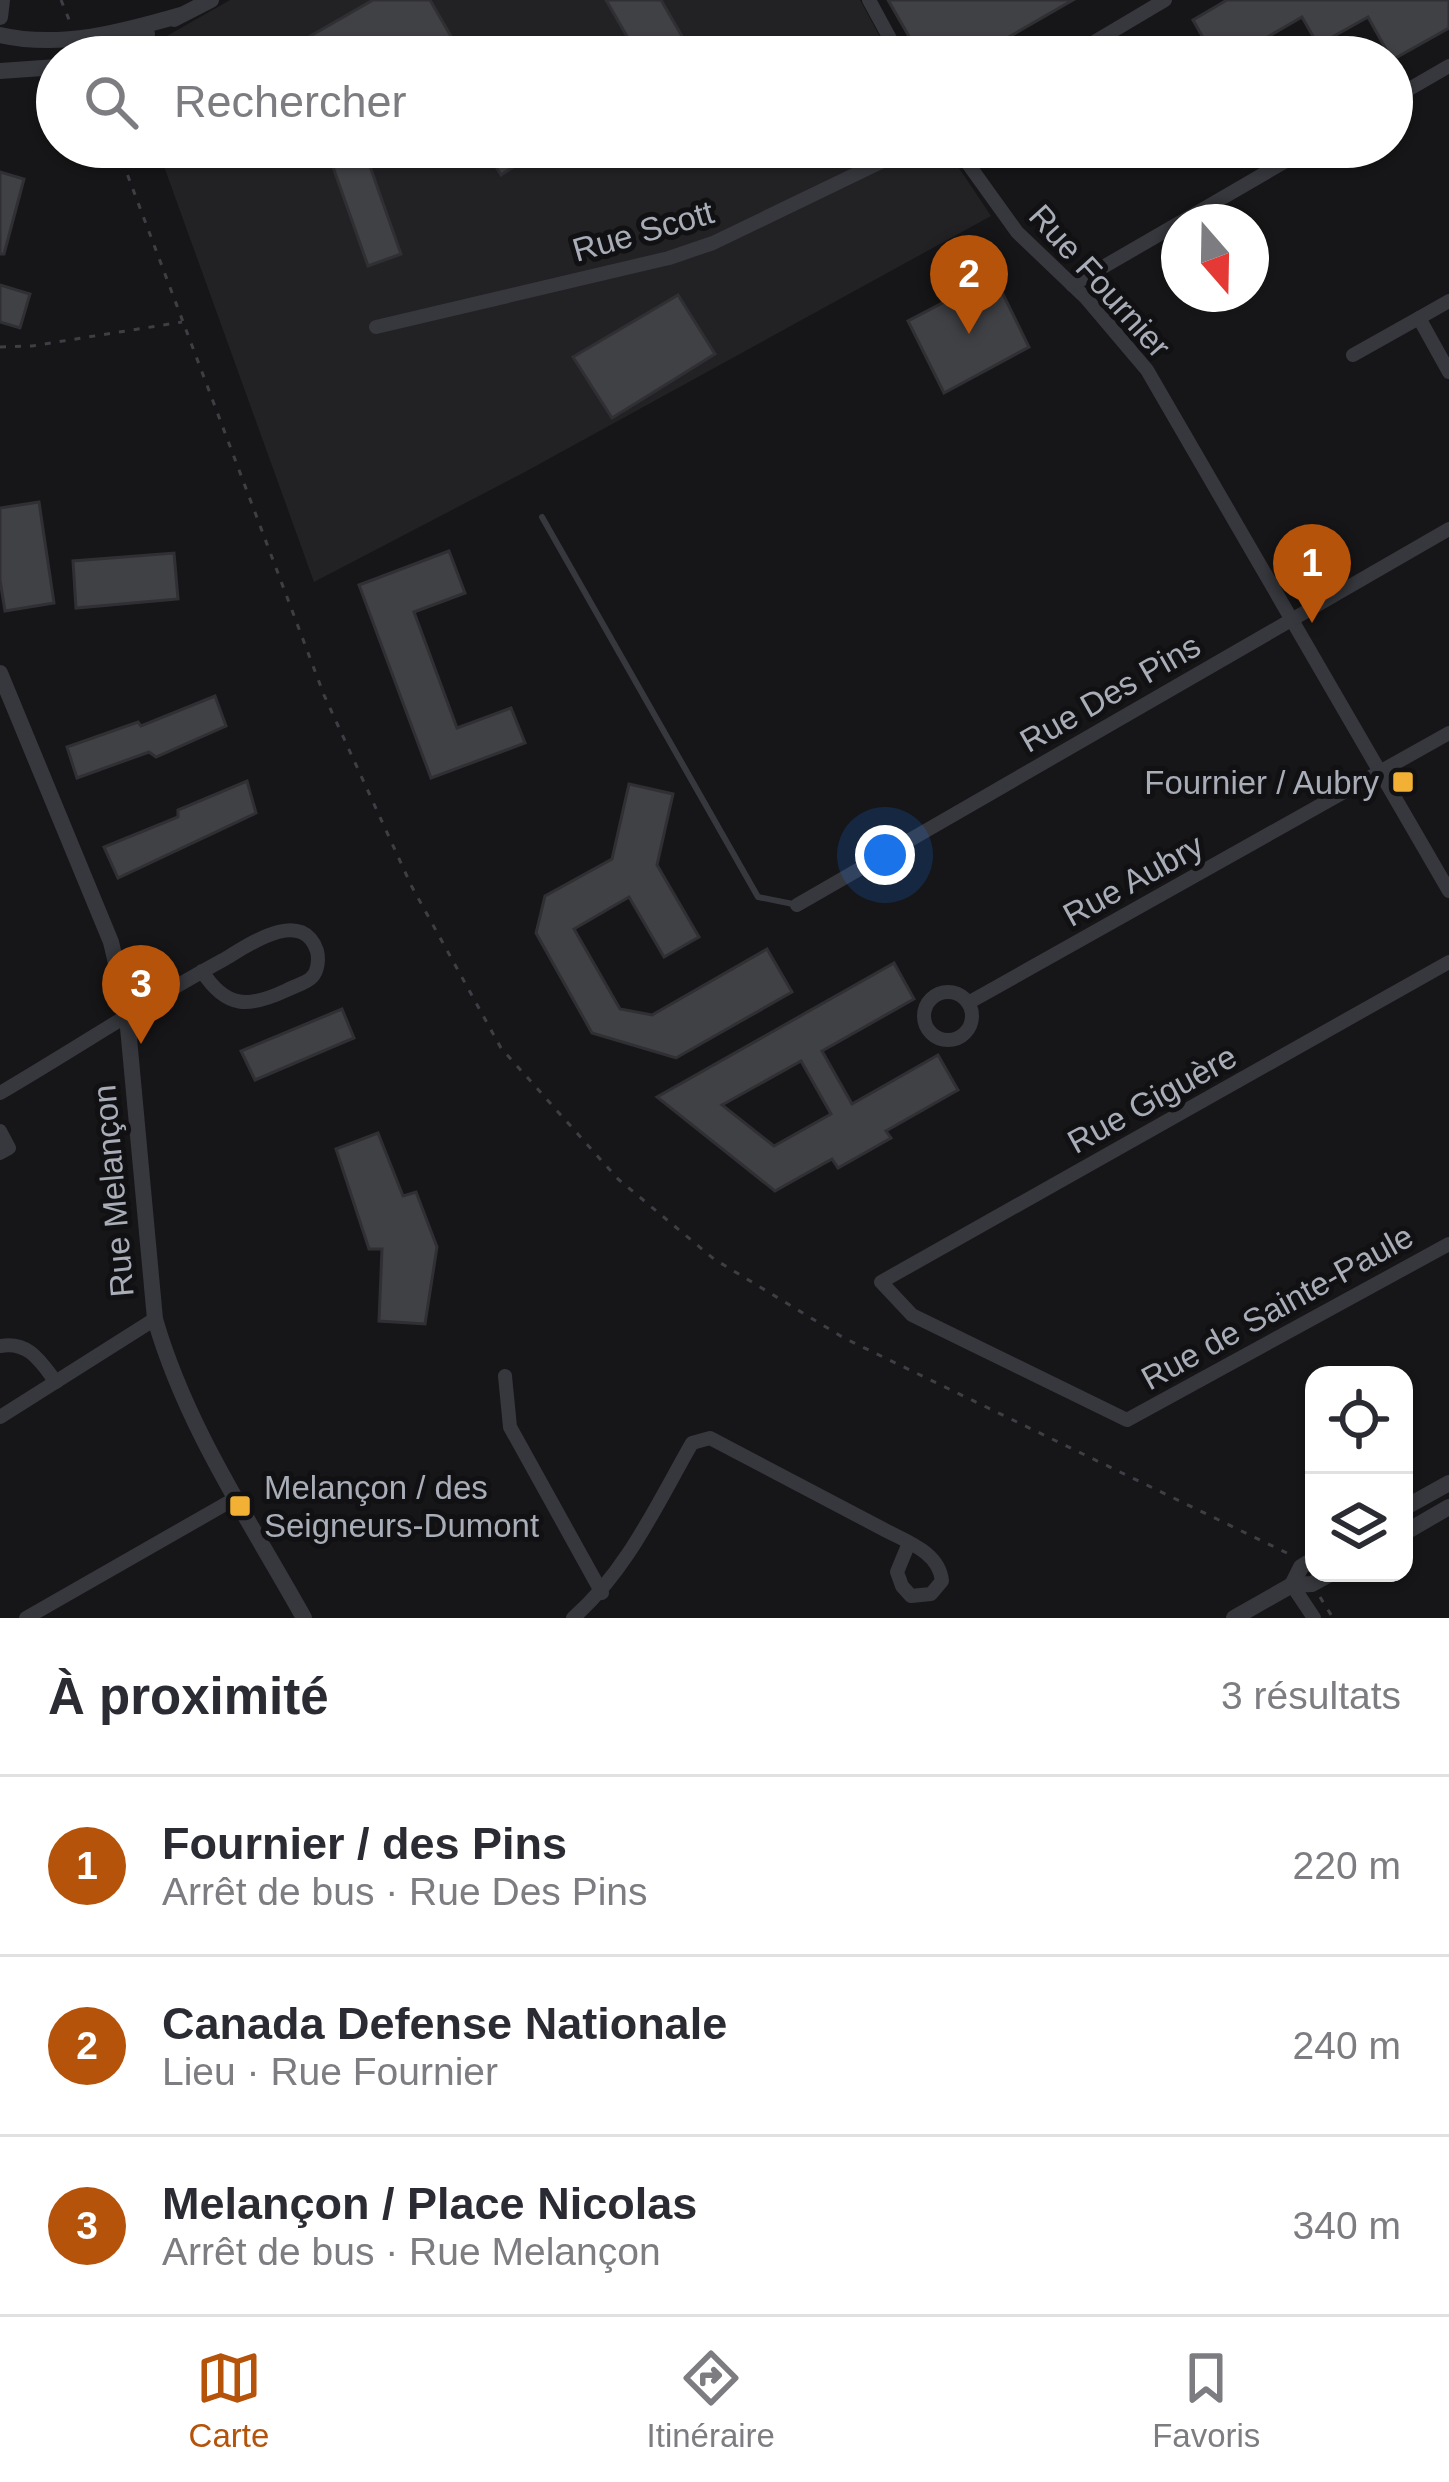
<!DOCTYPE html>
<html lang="fr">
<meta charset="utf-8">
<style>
:root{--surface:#fff;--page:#f7f7f7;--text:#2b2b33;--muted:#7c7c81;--line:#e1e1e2;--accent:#b45309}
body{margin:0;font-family:Arial,sans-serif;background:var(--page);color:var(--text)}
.controls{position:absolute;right:36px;bottom:36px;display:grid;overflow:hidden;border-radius:24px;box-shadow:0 3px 9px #0004}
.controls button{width:108px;height:108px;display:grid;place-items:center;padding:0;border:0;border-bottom:3px solid var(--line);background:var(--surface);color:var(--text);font:60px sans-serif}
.compass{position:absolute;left:1161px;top:204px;width:108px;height:108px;border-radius:50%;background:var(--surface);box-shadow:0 3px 9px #0004;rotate:160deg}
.you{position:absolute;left:885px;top:855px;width:42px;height:42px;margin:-30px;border:9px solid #fff;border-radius:50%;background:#1a73e8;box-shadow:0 0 0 18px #1a73e833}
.badge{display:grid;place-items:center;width:78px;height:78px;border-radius:50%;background:var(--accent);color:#fff;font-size:39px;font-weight:700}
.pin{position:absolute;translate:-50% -99px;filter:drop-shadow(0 3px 6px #0008)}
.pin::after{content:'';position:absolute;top:63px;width:42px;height:36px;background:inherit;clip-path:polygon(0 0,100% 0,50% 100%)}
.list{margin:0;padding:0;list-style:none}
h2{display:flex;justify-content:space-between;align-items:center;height:156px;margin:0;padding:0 48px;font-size:51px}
h2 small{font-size:39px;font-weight:400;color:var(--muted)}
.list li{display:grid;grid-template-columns:78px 1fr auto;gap:36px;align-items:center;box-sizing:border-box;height:180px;padding:0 48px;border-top:3px solid var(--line)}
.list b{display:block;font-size:45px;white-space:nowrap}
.list p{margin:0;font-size:39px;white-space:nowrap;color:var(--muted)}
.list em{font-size:39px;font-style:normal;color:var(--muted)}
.icon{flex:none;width:66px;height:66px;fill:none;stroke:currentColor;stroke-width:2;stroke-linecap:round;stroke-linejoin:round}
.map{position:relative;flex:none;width:1449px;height:1618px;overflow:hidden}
.search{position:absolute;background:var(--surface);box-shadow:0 3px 9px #0004;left:36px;right:36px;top:36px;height:132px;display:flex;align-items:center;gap:30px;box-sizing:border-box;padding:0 42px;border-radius:66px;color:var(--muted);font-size:45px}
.sheet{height:696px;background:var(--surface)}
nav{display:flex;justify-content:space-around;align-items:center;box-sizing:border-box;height:168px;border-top:3px solid var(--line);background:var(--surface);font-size:33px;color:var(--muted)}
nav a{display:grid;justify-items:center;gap:6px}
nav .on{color:var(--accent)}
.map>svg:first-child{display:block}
.built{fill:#222225}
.building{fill:#404145;stroke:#303034;stroke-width:3;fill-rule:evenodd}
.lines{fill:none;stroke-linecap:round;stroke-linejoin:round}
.path{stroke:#3d3f44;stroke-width:3;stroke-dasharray:6 9;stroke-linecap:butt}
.service{stroke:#37383d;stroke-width:6}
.minor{stroke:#37383d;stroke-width:14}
.tertiary{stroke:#37383d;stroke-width:16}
.poi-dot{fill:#f2b134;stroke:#111113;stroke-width:4.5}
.labels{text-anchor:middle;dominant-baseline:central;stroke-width:10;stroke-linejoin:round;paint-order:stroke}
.street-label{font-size:33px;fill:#a8adb8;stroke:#111113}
.poi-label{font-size:33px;fill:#a8adb8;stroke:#111113;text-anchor:end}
</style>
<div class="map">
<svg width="1449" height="1618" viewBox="0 0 1449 1618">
<rect width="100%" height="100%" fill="#161618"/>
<g class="built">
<polygon points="230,0 860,0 891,57 130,57"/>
<polygon points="157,147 945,147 991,216 523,473 314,582"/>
</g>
<g class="building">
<polygon points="373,0 430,0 463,57 299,57 293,46"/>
<polygon points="606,0 661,0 694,57 639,57"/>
<polygon points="888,0 1073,0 974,57 921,57"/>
<polygon points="1227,0 1449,0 1449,28 1392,60 1368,17 1318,45 1302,17 1233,57 1214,57 1193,20"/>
<polygon points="484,147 544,147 501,175"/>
<polygon points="366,155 401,254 368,266 333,167"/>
<polygon points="0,172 24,179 4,254 0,254"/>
<polygon points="994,276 1029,347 944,393 908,321"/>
<polygon points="0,285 30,294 20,328 0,322"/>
<polygon points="678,295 715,354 612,418 573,357"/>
<polygon points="39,502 54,603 5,611 0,580 0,508"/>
<polygon points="449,551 465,593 414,612 457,728 511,708 525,743 431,778 359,585"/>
<polygon points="174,553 178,599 76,608 73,561"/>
<polygon points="215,696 226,726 156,757 149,752 77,778 67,747 138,722 141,726"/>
<polygon points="247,781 256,813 118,878 104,847 178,817 178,810"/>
<polygon points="629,784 673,794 657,865 699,937 664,957 629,897 574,929 620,1009 652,1015 767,949 792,992 676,1058 592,1033 536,933 545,896 612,859"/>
<path d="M 894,963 L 914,999 L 822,1051 L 852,1104 L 938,1055 L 958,1090 L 886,1131 L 891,1138 L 838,1168 L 832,1159 L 775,1191 L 657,1097 ZM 801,1061 L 831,1114 L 774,1146 L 722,1105 Z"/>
<polygon points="342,1009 354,1038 255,1080 241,1051"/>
<polygon points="378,1133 403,1196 416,1192 437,1247 425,1324 379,1321 382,1249 369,1249 336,1149"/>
</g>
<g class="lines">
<g class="path">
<polyline points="61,0 70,22"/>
<polyline points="117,147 324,695 412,887 501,1048 618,1179 714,1259 844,1338 1291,1555"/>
<polyline points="0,347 32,346 182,322"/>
<polyline points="1320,1597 1333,1618"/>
</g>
<polyline class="service" points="542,517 758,897 793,904"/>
<g class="minor">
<polyline points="869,0 900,57"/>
<polyline points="1069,57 1165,0"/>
<polyline points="1392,99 1449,66"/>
<polyline points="956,147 1017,232 1086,298 1147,370 1449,891"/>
<polyline points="1181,222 1310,147"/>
<polyline points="1072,285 1179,223"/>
<polyline points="1419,318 1449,301"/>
<polyline points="376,327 669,258 713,243 912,147"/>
<polyline points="1353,355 1419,318 1449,372"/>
<polyline points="797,905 1449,529"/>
<polyline points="1449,962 881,1282 912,1315 1127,1420 1449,1244"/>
<circle cx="948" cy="1016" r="24"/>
<polyline points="968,1003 1449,733"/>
<path d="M 0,1093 C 75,1049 147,1001 223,960 C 247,946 302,906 317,951 C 319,959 318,971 312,977 C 307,983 294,986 287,990 C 249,1008 226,1009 202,971"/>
<polyline points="0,1131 9,1148 0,1153"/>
<path d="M 0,1346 C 29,1341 40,1361 56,1382"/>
<polyline points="505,1376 510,1427 602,1593"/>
<polyline points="0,1417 155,1319"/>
<polyline points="1292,1585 1314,1618"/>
<polyline points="26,1618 236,1498"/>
<path d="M 573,1618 C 627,1571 657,1504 692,1443 L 710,1438 L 883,1529 C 907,1542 939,1552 942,1581 L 931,1594 L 911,1596 L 902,1586 L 897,1572 L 909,1543"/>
</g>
<g class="tertiary">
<polyline points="0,17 2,0"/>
<polyline points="174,19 211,0"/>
<path d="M 0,35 C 61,49 122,32 181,15"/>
<polyline points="93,57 147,34"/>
<polyline points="0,71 57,67"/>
<path d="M 0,673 L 111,942 L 126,1006 L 155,1319 C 186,1427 250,1521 304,1618"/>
<polyline points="1404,1508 1449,1483"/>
<polyline points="1404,1533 1449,1507"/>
<polyline points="1292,1585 1301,1567 1314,1559"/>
<polyline points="1234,1618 1292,1585 1312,1584 1332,1573"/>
</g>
</g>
<g class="poi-dot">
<rect x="1391" y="770" width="24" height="24" rx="6"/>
<rect x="228" y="1494" width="24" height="24" rx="6"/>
</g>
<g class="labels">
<g class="street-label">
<text transform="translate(643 231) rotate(-16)">Rue Scott</text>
<text transform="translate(1100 281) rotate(48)">Rue Fournier</text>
<text transform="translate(1110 693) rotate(-30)">Rue Des Pins</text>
<text transform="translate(1133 880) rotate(-29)">Rue Aubry</text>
<text transform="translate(1152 1099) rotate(-29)">Rue Giguère</text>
<text transform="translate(113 1191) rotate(-95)">Rue Melançon</text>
<text transform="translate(1277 1307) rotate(-29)">Rue de Sainte-Paule</text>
</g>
<g class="poi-label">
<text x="1379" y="782">Fournier / Aubry</text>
<text x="264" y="1487" text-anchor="start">Melançon / des<tspan x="264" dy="38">Seigneurs-Dumont</tspan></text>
</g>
</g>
</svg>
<div class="controls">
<button><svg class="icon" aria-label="locate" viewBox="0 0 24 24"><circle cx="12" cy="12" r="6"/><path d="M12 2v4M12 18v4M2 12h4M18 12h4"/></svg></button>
<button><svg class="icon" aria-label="layers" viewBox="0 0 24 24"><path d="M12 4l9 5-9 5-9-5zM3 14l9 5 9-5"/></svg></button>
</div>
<svg class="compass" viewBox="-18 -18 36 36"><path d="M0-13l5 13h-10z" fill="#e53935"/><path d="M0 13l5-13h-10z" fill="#7c7c81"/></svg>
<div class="you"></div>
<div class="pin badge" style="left:1312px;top:623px">1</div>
<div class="pin badge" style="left:969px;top:334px">2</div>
<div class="pin badge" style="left:141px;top:1044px">3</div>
<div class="search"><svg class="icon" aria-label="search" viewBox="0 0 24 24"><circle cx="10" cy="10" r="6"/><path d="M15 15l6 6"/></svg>Rechercher</div>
</div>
<section class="sheet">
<h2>À proximité<small>3 résultats</small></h2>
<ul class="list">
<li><span class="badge">1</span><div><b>Fournier / des Pins</b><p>Arrêt de bus · Rue Des Pins</p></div><em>220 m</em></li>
<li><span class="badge">2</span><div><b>Canada Defense Nationale</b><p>Lieu · Rue Fournier</p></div><em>240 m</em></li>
<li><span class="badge">3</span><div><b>Melançon / Place Nicolas</b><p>Arrêt de bus · Rue Melançon</p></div><em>340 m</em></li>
</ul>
</section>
<nav>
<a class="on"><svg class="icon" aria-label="map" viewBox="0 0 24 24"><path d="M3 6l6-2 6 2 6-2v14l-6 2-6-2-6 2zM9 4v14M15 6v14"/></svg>Carte</a>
<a><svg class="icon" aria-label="directions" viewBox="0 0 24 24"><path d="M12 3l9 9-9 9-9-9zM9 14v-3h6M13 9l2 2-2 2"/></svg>Itinéraire</a>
<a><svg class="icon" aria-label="saved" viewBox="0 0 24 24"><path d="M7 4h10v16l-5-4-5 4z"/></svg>Favoris</a>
</nav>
